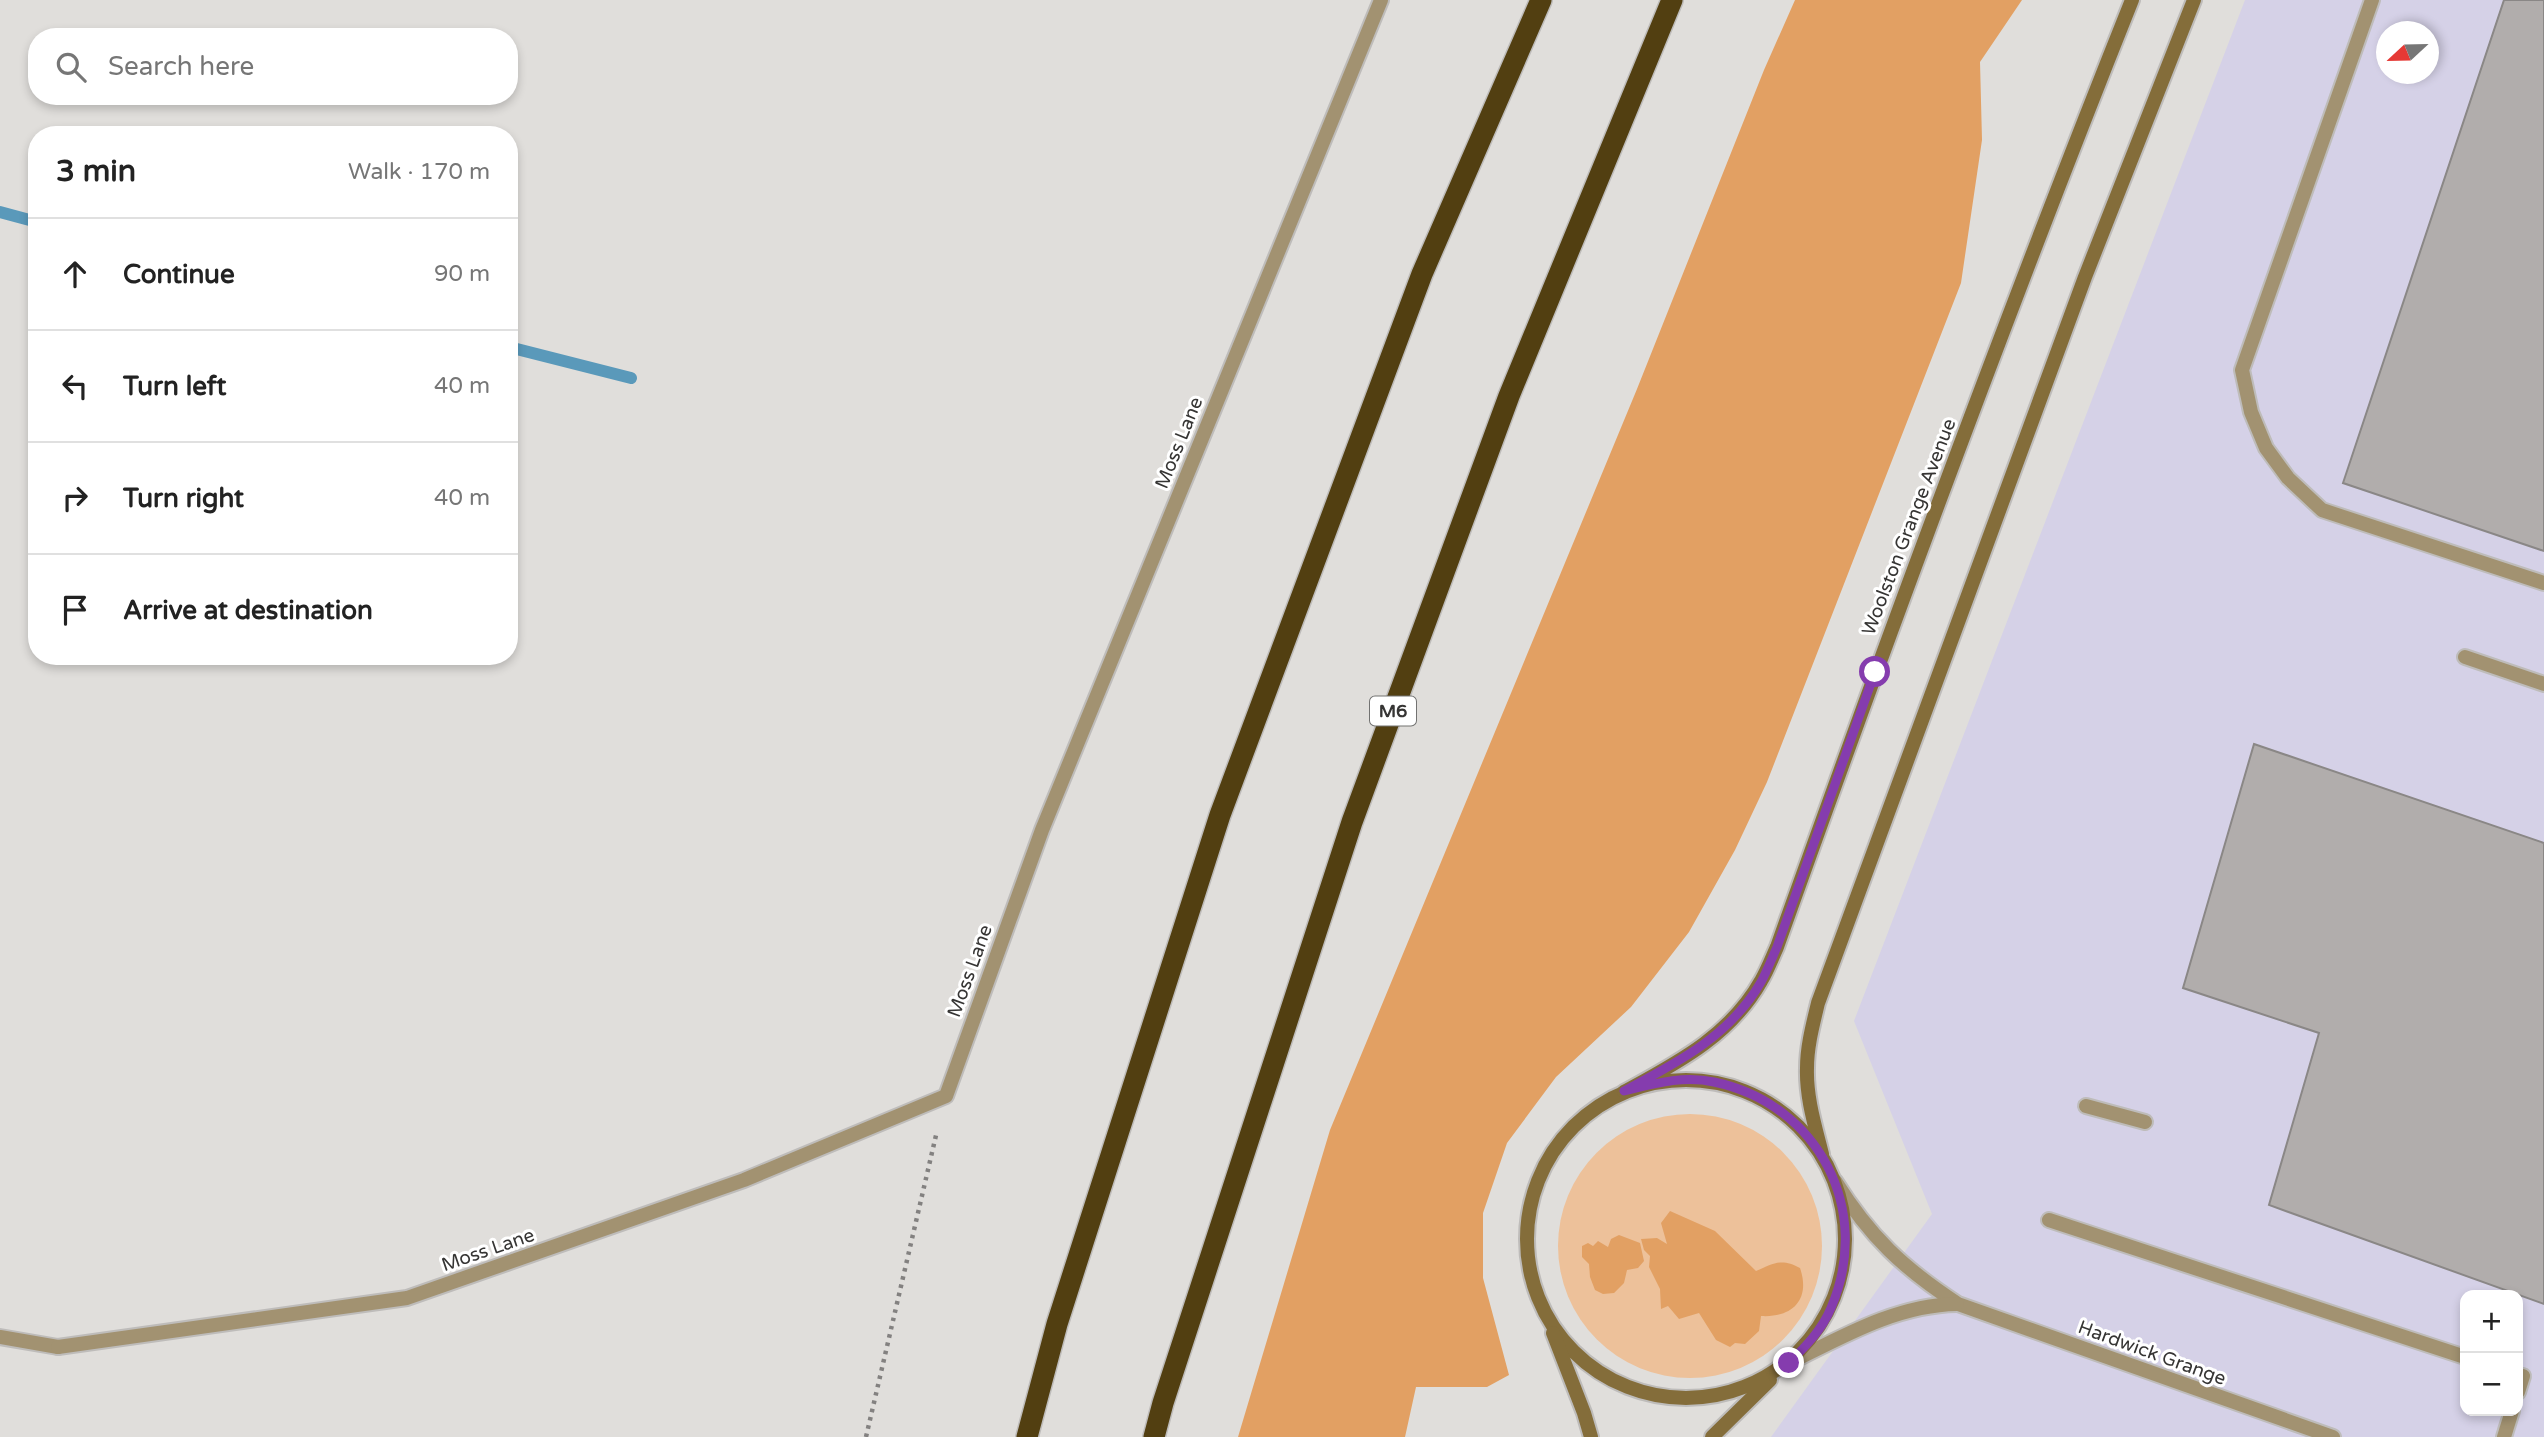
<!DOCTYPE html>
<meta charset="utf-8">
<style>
:root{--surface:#fff;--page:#f2f2f2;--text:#222;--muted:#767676;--line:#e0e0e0}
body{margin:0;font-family:"Varela Round",sans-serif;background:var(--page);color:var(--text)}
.controls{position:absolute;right:21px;bottom:21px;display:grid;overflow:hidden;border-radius:14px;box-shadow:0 4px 10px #0003}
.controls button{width:63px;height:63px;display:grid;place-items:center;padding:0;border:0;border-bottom:2px solid var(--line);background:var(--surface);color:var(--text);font:35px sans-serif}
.compass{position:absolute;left:2376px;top:21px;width:63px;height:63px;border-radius:50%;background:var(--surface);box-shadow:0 4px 10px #0003;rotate:248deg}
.stop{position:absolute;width:21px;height:21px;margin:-16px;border:5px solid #853cae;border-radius:50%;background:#fff}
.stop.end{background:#853cae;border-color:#fff;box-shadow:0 2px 7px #0008}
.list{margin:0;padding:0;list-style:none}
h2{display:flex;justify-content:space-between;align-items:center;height:91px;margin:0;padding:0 28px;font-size:30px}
h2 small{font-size:23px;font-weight:400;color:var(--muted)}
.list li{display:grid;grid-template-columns:46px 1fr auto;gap:21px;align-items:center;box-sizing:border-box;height:112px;padding:0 28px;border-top:2px solid var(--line)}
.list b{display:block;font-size:26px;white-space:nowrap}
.list em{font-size:23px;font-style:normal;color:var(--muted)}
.icon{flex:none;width:38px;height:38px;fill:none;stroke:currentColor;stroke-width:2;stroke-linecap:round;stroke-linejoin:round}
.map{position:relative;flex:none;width:2544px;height:1437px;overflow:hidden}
.search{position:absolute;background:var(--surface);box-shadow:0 4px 10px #0003;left:28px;top:28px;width:490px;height:77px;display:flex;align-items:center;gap:18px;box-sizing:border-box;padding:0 24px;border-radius:28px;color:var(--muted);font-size:26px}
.panel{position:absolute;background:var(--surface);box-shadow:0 4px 10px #0003;left:28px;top:126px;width:490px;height:539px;border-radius:28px}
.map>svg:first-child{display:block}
.industrial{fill:#d5d1e7;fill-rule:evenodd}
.green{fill:#edc19a}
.forest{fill:#e2a063}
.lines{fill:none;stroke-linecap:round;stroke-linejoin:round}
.stream{stroke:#5a99ba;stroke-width:12}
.building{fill:#b1adac;stroke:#8a8786;stroke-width:2}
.lane-casing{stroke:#bebcba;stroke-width:18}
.street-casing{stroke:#bebcba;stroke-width:18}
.secondary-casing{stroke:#bebcba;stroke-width:18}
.highway-casing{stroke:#bebcba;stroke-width:24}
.path{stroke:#838180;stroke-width:4.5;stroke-dasharray:3.5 5;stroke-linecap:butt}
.lane{stroke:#a29271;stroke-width:14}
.street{stroke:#a29271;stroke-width:14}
.secondary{stroke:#846d3a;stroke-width:14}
.highway{stroke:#523f11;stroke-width:21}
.route{stroke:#853cae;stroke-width:9}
.labels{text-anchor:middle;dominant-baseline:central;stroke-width:6;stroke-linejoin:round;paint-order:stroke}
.shield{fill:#fff;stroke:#727271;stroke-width:2}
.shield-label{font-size:18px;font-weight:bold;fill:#363534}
.street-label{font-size:19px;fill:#363534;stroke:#fff}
</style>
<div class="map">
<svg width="2544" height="1437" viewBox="0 0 2544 1437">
<rect width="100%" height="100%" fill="#e0dedb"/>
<path class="industrial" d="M 2245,0 L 2544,0 L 2544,1437 L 1771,1437 L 1932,1214 L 1854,1021 ZM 2386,32 L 2428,32 L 2428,74 L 2386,74 ZM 2465,1295 L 2518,1295 L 2518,1411 L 2465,1411 Z"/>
<circle class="green" cx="1690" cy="1246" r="132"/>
<g class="forest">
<polygon points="1795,0 2022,0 1980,62 1982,140 1961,283 1767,782 1735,850 1689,932 1631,1007 1556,1077 1507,1143 1483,1213 1483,1278 1509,1375 1487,1387 1416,1387 1405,1437 1238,1437 1330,1130 1637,389 1764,70"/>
<path d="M 1670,1211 L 1715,1231 L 1756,1271 C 1774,1263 1782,1258 1800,1268 C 1811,1300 1792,1318 1761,1316 L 1759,1331 L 1745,1344 L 1735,1343 L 1730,1347 L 1716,1340 L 1699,1313 L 1679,1319 L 1668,1306 L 1661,1309 L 1660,1289 L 1649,1267 L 1650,1256 L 1644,1250 L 1641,1239 L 1657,1238 L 1667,1244 L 1661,1223 Z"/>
<polygon points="1619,1235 1640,1243 1644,1261 1638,1268 1627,1270 1624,1283 1614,1293 1603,1294 1595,1290 1590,1277 1589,1264 1582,1257 1582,1246 1588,1243 1593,1246 1598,1241 1608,1247 1611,1239"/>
</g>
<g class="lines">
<g class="stream">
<polyline points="0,212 37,222"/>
<polyline points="509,347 631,378"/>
</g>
</g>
<g class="building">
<polygon points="2504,0 2544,0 2544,551 2343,483"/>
<polygon points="2254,744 2544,843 2544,1304 2269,1205 2319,1033 2183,988"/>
</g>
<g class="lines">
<defs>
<g id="lane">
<polyline points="2372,0 2242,370 2251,412 2266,448 2288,478 2322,510 2544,583"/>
<polyline points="2465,657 2544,684"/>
<polyline points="2086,1106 2145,1122"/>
<polyline points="2049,1220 2465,1357"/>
<polyline points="0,1337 58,1347"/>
<polyline points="2518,1375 2523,1376 2518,1392"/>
<polyline points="2504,1437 2512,1411"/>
</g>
<g id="street">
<path d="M 1835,1181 C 1870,1237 1903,1268 1958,1304 L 2333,1437"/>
<polyline points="58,1347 407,1298 744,1180 946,1096 1042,830 1381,0"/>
<path d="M 1789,1363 C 1842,1337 1896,1305 1957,1304"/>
</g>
<g id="secondary">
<circle cx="1686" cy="1239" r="159"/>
<path d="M 1624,1092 C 1677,1063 1730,1036 1761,981 C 1767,971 1772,958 1777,947 C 1890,630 2007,313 2132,0"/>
<path d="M 1822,1154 C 1815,1126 1806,1097 1807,1068 C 1807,1046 1813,1024 1818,1003 L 2085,277 L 2194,0"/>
<polyline points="1553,1333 1584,1413 1591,1437"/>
<polyline points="1712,1437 1770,1380"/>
</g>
<g id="highway">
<polyline points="1027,1437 1057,1324 1220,815 1422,274 1541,0"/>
<polyline points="1154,1437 1163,1403 1352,822 1509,396 1672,0"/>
</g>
</defs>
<use href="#lane" class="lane-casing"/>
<use href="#street" class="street-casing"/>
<use href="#secondary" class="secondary-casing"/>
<use href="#highway" class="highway-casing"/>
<polyline class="path" points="866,1437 937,1131"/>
<use href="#lane" class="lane"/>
<use href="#street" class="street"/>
<use href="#secondary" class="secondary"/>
<use href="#highway" class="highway"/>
</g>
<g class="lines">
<path class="route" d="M 1789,1363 C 1805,1347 1822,1330 1831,1308 C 1873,1210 1819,1104 1714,1082 C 1683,1075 1653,1084 1624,1091 C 1677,1063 1730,1036 1761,982 C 1767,971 1772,958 1777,947 L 1875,672"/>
</g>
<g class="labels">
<rect class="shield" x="1370" y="696.5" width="46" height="29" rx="5"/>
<g class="shield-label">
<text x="1393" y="711">M6</text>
</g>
<g class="street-label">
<text transform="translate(1179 443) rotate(-68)">Moss Lane</text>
<text transform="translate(1909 527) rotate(-69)">Woolston Grange Avenue</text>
<text transform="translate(970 971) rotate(-70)">Moss Lane</text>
<text transform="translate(488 1250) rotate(-19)">Moss Lane</text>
<text transform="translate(2152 1353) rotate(20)">Hardwick Grange</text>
</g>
</g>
</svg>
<div class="controls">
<button>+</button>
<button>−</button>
</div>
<svg class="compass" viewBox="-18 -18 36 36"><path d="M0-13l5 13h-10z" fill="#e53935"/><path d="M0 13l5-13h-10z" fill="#767676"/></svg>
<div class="stop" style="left:1875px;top:672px"></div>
<div class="stop end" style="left:1789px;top:1363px"></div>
<div class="search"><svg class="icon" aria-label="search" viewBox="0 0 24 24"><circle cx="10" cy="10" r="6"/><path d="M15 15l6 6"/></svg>Search here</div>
<section class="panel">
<h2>3 min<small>Walk · 170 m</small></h2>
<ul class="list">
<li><svg class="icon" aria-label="ahead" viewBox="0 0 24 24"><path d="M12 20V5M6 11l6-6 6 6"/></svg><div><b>Continue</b></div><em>90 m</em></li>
<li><svg class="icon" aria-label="left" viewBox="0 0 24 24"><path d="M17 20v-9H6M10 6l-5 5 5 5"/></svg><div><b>Turn left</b></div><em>40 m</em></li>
<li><svg class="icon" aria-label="right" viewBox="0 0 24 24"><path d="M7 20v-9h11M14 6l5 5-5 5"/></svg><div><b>Turn right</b></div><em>40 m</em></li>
<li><svg class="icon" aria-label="arrive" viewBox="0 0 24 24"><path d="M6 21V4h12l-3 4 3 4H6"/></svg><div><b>Arrive at destination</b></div></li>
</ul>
</section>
</div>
